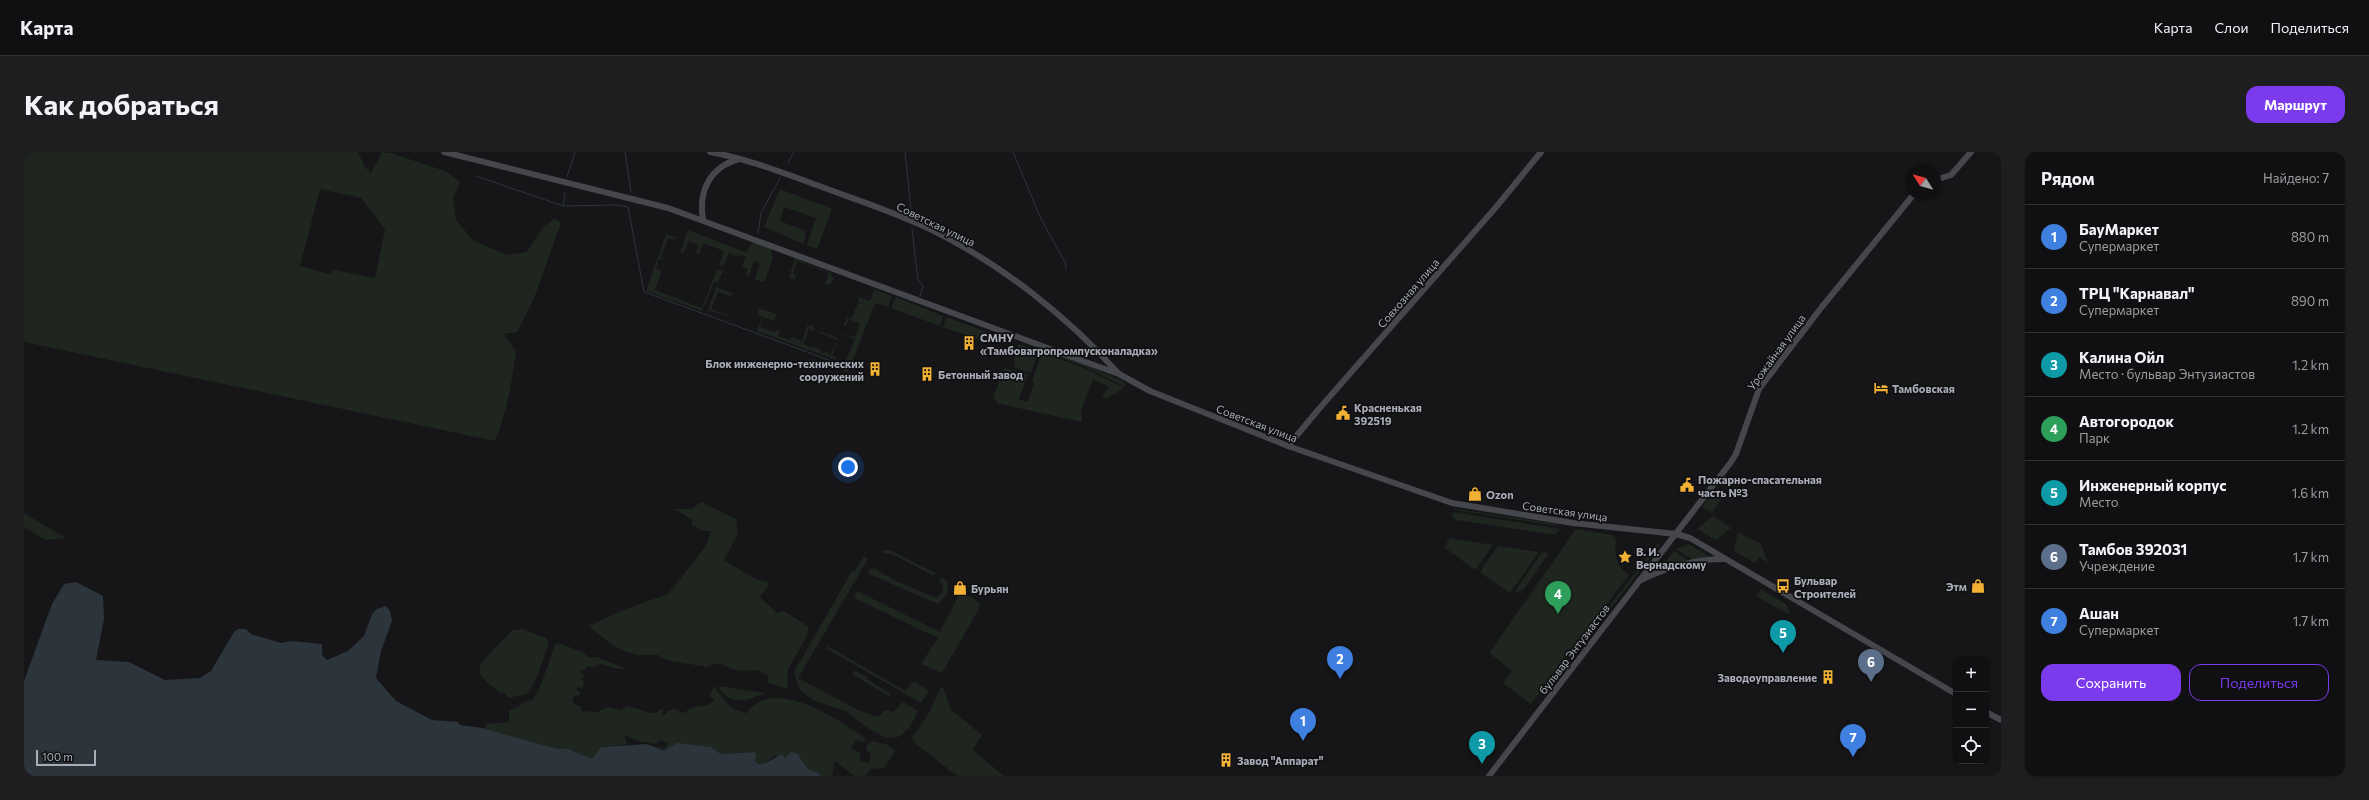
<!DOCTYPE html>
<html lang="ru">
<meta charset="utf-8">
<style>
:root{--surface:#101012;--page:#1e1e20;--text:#f1f3f6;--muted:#9c9d9f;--line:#303032;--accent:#7c3aed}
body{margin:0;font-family:Commissioner,sans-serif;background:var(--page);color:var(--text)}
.controls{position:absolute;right:12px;bottom:12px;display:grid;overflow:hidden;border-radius:8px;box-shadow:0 1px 3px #0004}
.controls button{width:36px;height:36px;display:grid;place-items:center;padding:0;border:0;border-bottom:1px solid var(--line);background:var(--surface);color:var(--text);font:20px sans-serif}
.compass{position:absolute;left:1881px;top:12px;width:36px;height:36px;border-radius:50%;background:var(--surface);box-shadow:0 1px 3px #0004;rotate:307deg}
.scale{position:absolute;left:12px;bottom:10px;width:60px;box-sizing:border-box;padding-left:4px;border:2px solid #a8adb8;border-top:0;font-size:11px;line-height:14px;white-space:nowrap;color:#a8adb8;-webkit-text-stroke:3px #111113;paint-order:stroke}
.you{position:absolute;left:824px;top:315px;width:14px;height:14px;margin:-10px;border:3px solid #fff;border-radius:50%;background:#1a73e8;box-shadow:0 0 0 6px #1a73e833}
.badge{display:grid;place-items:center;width:26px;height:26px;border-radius:50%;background:var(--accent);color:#fff;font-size:13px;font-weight:700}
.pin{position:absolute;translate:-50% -33px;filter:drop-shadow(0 1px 2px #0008)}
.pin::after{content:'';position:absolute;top:21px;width:14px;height:12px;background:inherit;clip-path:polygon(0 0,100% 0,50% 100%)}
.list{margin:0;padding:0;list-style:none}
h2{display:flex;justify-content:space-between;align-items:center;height:52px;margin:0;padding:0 16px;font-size:17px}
h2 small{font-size:13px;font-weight:400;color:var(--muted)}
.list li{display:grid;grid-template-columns:26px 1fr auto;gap:12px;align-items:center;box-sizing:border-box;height:64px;padding:0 16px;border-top:1px solid var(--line)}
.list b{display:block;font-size:15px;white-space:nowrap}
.list p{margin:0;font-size:13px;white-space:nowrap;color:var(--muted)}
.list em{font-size:13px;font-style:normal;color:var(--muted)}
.actions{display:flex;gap:8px;padding:12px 16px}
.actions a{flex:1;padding:9px 0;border:1px solid var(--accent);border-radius:12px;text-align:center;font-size:14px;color:var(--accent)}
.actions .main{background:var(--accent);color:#fff}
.icon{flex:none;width:22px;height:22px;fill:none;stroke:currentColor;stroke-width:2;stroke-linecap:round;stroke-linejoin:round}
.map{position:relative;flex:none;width:1977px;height:624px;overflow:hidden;border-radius:12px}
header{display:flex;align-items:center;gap:24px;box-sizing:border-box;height:56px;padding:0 20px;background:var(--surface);border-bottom:1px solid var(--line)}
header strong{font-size:19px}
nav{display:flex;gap:22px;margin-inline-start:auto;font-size:14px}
.intro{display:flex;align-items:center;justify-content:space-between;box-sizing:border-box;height:96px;padding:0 24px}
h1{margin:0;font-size:28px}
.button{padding:10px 18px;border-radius:12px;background:var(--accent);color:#fff;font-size:14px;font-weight:700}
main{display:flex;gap:24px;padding:0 24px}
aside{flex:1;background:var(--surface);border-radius:12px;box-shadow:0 1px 3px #0004}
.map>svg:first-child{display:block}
.green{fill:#1e261f;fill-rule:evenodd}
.water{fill:#2c353c}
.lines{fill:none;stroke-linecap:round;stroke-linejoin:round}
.stream{stroke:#2c353c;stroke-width:1}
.secondary{stroke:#45474d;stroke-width:6}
.labels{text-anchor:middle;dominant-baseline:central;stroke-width:3.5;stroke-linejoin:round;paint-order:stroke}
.street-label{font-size:11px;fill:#a8adb8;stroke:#111113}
.poi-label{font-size:11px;font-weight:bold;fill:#a8adb8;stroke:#111113;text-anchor:start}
</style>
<header>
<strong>Карта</strong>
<nav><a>Карта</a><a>Слои</a><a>Поделиться</a></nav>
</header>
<div class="intro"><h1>Как добраться</h1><a class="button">Маршрут</a></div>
<main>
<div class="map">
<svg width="1977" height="624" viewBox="0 0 1977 624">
<rect width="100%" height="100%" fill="#161618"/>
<g class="green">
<path d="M 0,0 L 334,0 L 341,15 L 347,21 L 358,0 L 367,1 L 421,19 L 436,30 L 429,47 L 432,68 L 449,88 L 482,103 L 503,100 L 519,75 L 530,67 L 537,71 L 509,149 L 493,180 L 480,182 L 492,199 C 488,229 483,260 471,289 L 0,190 ZM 296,37 L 337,46 L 361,77 L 351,126 L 310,118 L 305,122 L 276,114 Z"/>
<polygon points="756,37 808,57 793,97 783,93 792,66 760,55 756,69 782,79 780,92 740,75"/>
<polygon points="664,78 723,101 728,90 747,97 749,106 741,129 738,130 731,127 736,111 730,109 725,123 721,124 724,117 718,115 722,105 717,103 715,105 705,101 699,115 695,113 700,99 679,91 675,102 672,101 675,93 665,89 660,100 656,101"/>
<polygon points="642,82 653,86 652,88 644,86 639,100 644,102 638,101 636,105 642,108 635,107 632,117 638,119 631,138 678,156 693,117 708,122 698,120 694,131 690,130 678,159 622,139"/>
<polygon points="771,107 808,121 807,124 810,126 807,132 801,133 805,121 773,109 769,121 772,124 771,128 765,126 767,120 763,119 767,119"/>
<polygon points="692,135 710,142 706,144 694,140 687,157 705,164 715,140 705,165 684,158"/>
<polygon points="844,135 868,144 864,155 851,151 824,220 818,218 831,187 815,181 831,185 836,172 825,167 822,174 819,173 823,167 822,165 827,167 832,156 840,159 832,155 834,151 842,153 834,150 835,145 846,149 850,138"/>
<polygon points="872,145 919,164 916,174 867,156"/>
<polygon points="734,156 753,162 750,169 739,165 736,175 750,180 753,178 756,179 754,184 766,188 767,185 777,188 777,192 783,174 789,173 791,179 785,177 779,193 781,192 787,196 788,194 798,198 797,200 800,201 802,199 805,201 806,204 813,188 794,180 795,179 814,186 808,204 812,206 812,208 733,179 738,165 733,162"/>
<polygon points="923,165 968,182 967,184 958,181 956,188 919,175"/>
<polygon points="994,192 1014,199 1007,221 990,215 991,200"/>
<polygon points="1021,197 1099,229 1101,235 1062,215 1018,199"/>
<polygon points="1018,200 1062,217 1100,236 1083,247 1078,245 1085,235 1069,227 1057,258 1058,270 972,251 973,248 969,247 980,216 1004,222 995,247 1004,250 1010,230 1008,229"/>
<polygon points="1689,339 1701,341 1688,361 1678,355"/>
<path d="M 677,350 L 712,367 L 714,382 L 700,408 L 733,428 L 744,430 L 744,435 L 736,445 L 753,461 L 760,459 L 785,475 L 783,484 L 764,517 L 763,537 L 744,531 L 744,524 C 732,514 726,521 712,518 C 700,516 699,507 683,515 L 642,508 L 634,503 L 615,503 L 602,500 L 588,493 L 565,474 L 599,458 L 644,442 L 682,394 L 687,379 L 679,379 L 668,373 L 668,368 L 651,357 L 668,357 Z"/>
<polygon points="1432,357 1532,372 1535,374 1430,358"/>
<polygon points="1429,360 1536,377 1531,382 1525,382 1432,368 1428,365"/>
<polygon points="0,361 42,386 21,388 0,375"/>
<polygon points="1689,364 1707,376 1692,388 1673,377"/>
<path d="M 1552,377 L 1589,383 L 1592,388 C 1590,403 1593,414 1605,423 L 1507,552 L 1479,531 L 1488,519 L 1465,501 Z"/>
<polygon points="1714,380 1737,392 1744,411 1735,405 1731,411 1710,399"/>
<polygon points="1426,386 1469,393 1451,418 1420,395"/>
<polygon points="1634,391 1636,393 1553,500 1550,500"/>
<polygon points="1665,392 1685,404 1669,408 1652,397"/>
<polygon points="1474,394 1515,400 1486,441 1457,421 1458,416"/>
<polygon points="860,398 866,398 913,422 908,423 868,402 858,401"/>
<polygon points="1650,399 1665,409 1636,416"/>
<polygon points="1518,400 1525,401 1500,437 1489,442"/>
<polygon points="840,404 844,407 774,526 834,558 854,565 861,558 869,560 879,550 894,559 885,576 874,585 862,586 842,575 823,560 789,548 776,538 770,520 828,419 830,420"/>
<polygon points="851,417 872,429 912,446 919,439 919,433 914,428 920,426 924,431 923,443 914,452 845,422 844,418"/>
<polygon points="1737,437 1763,453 1766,463 1732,444"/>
<polygon points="833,439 916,480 935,443 948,445 957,453 918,521 897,512 914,486 830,446"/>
<path d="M 499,477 L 522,486 L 525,491 L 513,525 L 503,542 L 484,546 L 481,541 L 475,541 C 469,532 461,532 455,520 L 457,511 L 470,497 L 489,478 Z"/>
<path d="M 535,491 L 558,500 L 565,505 L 573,505 L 602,517 L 594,517 L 576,512 L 568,516 L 563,514 L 560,519 L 556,518 L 556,521 L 560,522 L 558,528 L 561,529 L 558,537 L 554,535 L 553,538 L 557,540 L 555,544 L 551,543 L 548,550 L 558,556 L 557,559 L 573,560 L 584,555 L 597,558 L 604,554 L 626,561 L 632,561 L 638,556 L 640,557 L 638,562 L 642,563 L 644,558 L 647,559 L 649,556 L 658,561 C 663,560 666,556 670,555 C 678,553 685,556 691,547 L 685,544 L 690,535 C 704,549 701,557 723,561 C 748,523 814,567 840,585 L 842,588 L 839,590 L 831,588 L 827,596 L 837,602 L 836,609 L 845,611 L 847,602 L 843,599 L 842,594 L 848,589 L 864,593 L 871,599 L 860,616 L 847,617 L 841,624 L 831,624 L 811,609 L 808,624 L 796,624 L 794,621 L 784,617 L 773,601 L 767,600 L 761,606 L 751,604 L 740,612 L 734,612 L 731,609 L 730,600 L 697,602 L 687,595 L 652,592 L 648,601 L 628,594 L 641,596 L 644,590 L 635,588 L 632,592 L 613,589 L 601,583 L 603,592 L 577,595 L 568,607 L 545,597 L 534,597 L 461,577 L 462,572 L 485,570 L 485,559 L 497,553 L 499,550 L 509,547 L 515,538 L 531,493 Z"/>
<polygon points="804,494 881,539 890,529 905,539 897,551 803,497"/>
<polygon points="830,519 842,524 843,527 867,542 866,545 828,522"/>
<path d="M 694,534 L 741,541 C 723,549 705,555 694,534 Z"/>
<polygon points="917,535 919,535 927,558 958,583 949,597 951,600 980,624 933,624 891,591 888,586 905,561"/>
</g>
<polygon class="water" points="52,430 79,444 80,467 72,508 105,510 141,528 176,526 187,519 210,480 214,477 222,477 227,482 257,491 267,489 298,492 298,503 303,508 324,499 340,484 348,462 353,457 362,454 366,459 368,469 357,499 352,526 372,549 408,568 434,570 436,573 458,576 534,597 545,597 568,607 577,595 623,592 640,599 653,591 687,595 697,602 730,600 732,603 731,609 734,612 740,612 758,602 761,606 767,600 773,601 784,617 795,621 796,624 0,624 0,529 28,452 40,432"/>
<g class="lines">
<g class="stream">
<polyline points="601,0 607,40"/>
<polyline points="881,0 887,58"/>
<polyline points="989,0 1017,67 1041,110 1042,117"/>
<polyline points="764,11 770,0"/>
<polyline points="452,24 539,54 541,41"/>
<polyline points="543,25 551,0"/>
<polyline points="539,54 592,53 604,55 620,140 824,215"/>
<polyline points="888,77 894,128 899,134 896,144"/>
<polyline points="734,81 737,61 756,26"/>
</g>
<g class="secondary">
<polyline points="420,0 644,56 1067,212 1095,222 1126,239 1264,294 1428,351 1549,371 1652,382 1666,386 1932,542"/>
<path d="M 686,0 C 725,7 762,22 798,35 C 835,49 873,61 908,78 C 977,112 1043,164 1094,221"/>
<polyline points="1911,28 1927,23 1947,0"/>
<path d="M 679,68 C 674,39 686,15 715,7"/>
<polyline points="1264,294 1294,258 1473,54 1517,0"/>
<path d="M 1615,429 C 1641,416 1671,407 1700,407"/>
<polyline points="1962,560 1977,568"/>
<polyline points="1465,624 1707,310 1712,302 1735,237 1797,156 1890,42"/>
</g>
</g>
<defs>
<symbol id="building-bare" viewBox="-9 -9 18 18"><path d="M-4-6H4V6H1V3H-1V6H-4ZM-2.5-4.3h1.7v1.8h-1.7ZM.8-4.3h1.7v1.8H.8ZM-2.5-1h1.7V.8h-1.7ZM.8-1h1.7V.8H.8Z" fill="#f2b134" stroke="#111113" stroke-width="2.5" paint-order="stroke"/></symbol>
<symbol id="hotel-bare" viewBox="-9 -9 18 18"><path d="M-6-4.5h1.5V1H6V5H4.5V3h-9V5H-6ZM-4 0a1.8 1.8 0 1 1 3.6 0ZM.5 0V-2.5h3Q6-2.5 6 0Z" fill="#f2b134" stroke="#111113" stroke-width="2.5" paint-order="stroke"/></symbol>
<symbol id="civic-bare" viewBox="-9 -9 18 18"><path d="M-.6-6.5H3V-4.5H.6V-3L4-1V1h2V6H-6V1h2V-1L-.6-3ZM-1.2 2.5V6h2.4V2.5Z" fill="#f2b134" stroke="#111113" stroke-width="2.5" paint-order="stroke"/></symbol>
<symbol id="shop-bare" viewBox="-9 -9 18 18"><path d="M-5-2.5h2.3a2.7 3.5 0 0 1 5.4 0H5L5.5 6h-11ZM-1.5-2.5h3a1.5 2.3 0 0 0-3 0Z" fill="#f2b134" stroke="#111113" stroke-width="2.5" paint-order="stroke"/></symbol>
<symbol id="sight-bare" viewBox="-9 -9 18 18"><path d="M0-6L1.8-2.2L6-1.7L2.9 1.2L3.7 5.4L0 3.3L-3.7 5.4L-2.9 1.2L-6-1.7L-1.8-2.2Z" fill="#f2b134" stroke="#111113" stroke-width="2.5" paint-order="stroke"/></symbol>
<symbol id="bus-bare" viewBox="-9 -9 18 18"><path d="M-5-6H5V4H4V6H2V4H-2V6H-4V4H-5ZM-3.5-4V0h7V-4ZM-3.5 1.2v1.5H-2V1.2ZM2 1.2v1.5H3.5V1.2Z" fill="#f2b134" stroke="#111113" stroke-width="2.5" paint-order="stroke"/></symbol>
</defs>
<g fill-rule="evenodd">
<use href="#building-bare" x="935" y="181" width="20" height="20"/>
<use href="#building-bare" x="841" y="207" width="20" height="20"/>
<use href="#building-bare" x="893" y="212" width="20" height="20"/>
<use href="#hotel-bare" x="1847" y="226" width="20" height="20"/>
<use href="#civic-bare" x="1309" y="251" width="20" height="20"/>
<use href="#civic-bare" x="1653" y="323" width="20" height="20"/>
<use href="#shop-bare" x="1441" y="332" width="20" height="20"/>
<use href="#sight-bare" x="1591" y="395" width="20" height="20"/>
<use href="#bus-bare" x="1749" y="424" width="20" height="20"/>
<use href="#shop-bare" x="1944" y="424" width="20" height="20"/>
<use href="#shop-bare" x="926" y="426" width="20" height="20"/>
<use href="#building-bare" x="1794" y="515" width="20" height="20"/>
<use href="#building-bare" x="1192" y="598" width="20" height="20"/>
</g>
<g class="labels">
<g class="street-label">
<text transform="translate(912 72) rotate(26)">Советская улица</text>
<text transform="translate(1384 141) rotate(-49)">Совхозная улица</text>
<text transform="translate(1752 200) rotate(-54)">Урожайная улица</text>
<text transform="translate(1233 271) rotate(21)">Советская улица</text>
<text transform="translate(1541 359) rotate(8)">Советская улица</text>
<text transform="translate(1550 497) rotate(-53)">бульвар Энтузиастов</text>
</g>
<g class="poi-label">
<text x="956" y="185">СМНУ<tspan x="956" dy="13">«Тамбовагропромпусконаладка»</tspan></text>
<text x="840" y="211" text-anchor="end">Блок инженерно-технических<tspan x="840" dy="13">сооружений</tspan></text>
<text x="914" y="222">Бетонный завод</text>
<text x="1868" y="236">Тамбовская</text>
<text x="1330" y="255">Красненькая<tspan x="1330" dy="13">392519</tspan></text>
<text x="1674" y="327">Пожарно-спасательная<tspan x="1674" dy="13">часть №3</tspan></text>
<text x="1462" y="342">Ozon</text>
<text x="1612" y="399">В. И.<tspan x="1612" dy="13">Вернадскому</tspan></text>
<text x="1770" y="428">Бульвар<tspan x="1770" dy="13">Строителей</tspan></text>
<text x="1943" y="434" text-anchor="end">Этм</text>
<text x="947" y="436">Бурьян</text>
<text x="1793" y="525" text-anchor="end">Заводоуправление</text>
<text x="1213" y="608">Завод "Аппарат"</text>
</g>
</g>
</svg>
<div class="controls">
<button>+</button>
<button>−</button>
<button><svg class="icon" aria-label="locate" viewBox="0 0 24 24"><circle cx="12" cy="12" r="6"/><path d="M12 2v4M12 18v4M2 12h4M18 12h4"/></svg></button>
</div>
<svg class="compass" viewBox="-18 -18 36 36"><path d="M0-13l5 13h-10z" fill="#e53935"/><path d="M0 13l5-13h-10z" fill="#9c9d9f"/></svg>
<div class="scale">100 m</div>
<div class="you"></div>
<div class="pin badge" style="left:1279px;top:589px;background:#3f7fe0">1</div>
<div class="pin badge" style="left:1316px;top:527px;background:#3f7fe0">2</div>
<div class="pin badge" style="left:1458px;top:612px;background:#0f9aa8">3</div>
<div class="pin badge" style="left:1534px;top:462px;background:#2e9e5b">4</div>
<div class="pin badge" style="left:1759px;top:501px;background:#0f9aa8">5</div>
<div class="pin badge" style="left:1847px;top:530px;background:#5c6f8a">6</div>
<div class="pin badge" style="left:1829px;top:605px;background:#3f7fe0">7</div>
</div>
<aside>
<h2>Рядом<small>Найдено: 7</small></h2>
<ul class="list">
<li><span class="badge" style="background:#3f7fe0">1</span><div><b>БауМаркет</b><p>Супермаркет</p></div><em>880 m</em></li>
<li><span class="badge" style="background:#3f7fe0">2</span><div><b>ТРЦ &quot;Карнавал&quot;</b><p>Супермаркет</p></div><em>890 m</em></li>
<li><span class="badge" style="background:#0f9aa8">3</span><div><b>Калина Ойл</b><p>Место · бульвар Энтузиастов</p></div><em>1.2 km</em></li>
<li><span class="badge" style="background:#2e9e5b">4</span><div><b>Автогородок</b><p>Парк</p></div><em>1.2 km</em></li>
<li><span class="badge" style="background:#0f9aa8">5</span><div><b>Инженерный корпус</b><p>Место</p></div><em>1.6 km</em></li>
<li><span class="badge" style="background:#5c6f8a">6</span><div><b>Тамбов 392031</b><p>Учреждение</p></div><em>1.7 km</em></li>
<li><span class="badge" style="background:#3f7fe0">7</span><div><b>Ашан</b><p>Супермаркет</p></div><em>1.7 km</em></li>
</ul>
<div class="actions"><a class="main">Сохранить</a><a>Поделиться</a></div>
</aside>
</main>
